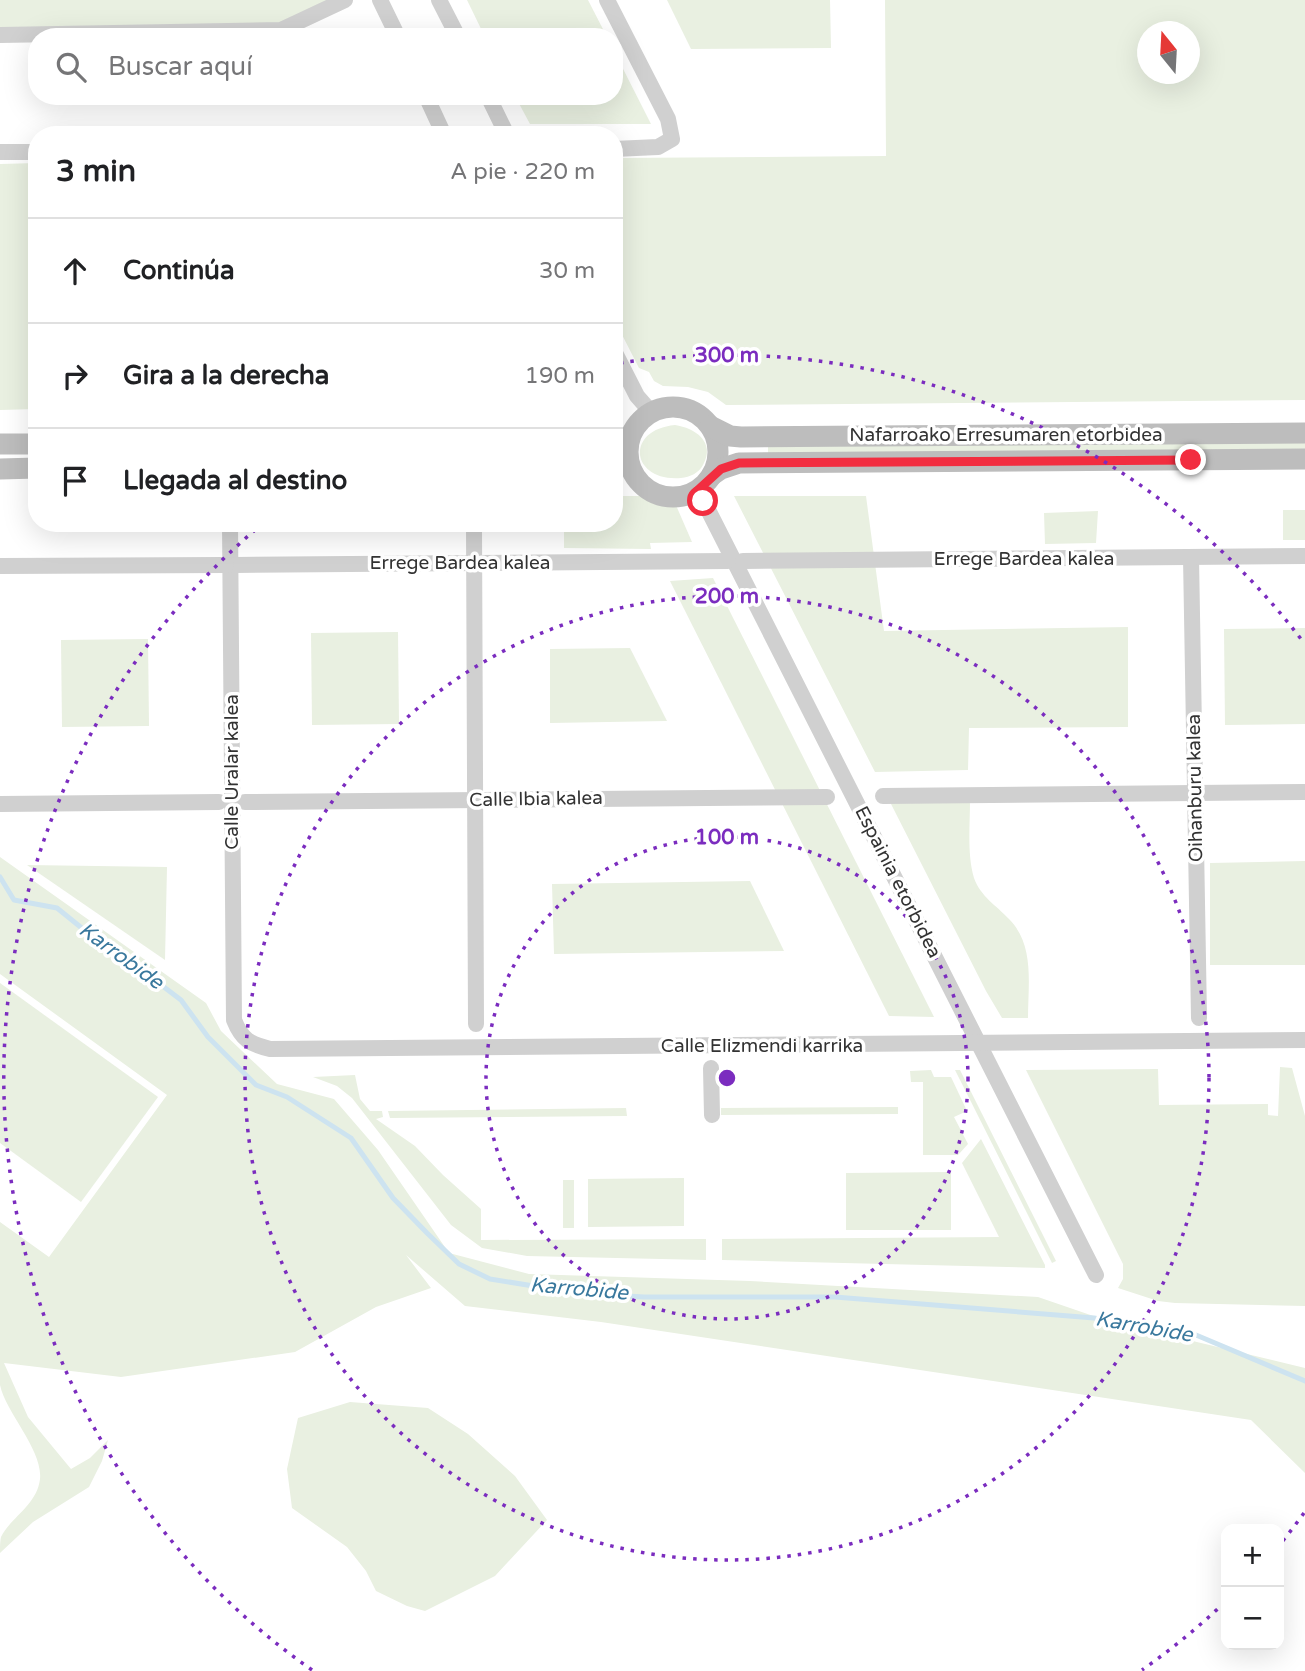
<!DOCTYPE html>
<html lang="es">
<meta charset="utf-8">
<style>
:root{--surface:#fff;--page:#f6f6f6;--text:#202124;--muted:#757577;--line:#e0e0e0}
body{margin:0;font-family:"Varela Round",sans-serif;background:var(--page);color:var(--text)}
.controls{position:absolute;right:21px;bottom:21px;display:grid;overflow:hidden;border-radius:14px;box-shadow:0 7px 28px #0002}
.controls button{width:63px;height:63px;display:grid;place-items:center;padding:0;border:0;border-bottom:2px solid var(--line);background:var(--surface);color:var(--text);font:35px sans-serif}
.compass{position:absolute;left:1137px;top:21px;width:63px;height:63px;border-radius:50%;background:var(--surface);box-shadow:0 7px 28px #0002;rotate:342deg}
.stop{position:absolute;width:21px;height:21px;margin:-16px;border:5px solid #f22d40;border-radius:50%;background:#fff}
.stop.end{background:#f22d40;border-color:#fff;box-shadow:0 2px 7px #0008}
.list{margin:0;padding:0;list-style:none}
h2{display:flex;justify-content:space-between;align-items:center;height:91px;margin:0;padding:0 28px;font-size:30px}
h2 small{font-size:23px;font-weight:400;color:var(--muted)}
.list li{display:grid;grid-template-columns:46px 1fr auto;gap:21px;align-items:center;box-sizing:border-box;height:105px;padding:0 28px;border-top:2px solid var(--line)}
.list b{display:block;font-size:26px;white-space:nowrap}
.list em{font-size:23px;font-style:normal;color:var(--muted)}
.icon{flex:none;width:38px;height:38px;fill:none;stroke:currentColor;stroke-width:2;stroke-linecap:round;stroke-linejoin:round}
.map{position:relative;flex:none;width:1305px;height:1671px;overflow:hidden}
.search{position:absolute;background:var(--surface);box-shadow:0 7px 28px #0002;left:28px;top:28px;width:595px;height:77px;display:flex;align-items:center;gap:18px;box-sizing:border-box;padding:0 24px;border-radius:28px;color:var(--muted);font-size:26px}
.panel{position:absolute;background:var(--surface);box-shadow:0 7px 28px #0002;left:28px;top:126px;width:595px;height:406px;border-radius:28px}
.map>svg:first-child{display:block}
.green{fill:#e9f0e1;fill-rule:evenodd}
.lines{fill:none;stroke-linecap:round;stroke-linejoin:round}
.stream{stroke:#cde3f0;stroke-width:5}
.street{stroke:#d0d0d0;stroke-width:16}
.secondary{stroke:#bdbdbd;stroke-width:21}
.route{stroke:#f22d40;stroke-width:9}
.ring{fill:none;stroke:#7b2cbf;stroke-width:3.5;stroke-dasharray:3.5 7}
.labels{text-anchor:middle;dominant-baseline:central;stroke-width:7;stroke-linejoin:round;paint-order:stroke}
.street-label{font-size:19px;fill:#333;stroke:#fff}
.water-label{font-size:21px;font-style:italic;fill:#39789d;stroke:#fff}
.centre{fill:#7b2cbf;stroke:#fff;stroke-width:3.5}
.ring-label{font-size:21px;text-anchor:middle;font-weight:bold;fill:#7b2cbf;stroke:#fff;stroke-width:7;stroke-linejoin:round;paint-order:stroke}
</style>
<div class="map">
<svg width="1305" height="1671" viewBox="0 0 1305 1671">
<rect width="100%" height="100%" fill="#fff"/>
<g class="green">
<polygon points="0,0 345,0 289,26 0,35"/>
<polygon points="467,0 588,0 607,37 485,37"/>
<polygon points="667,0 830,0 831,48 691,49"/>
<path d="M 885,0 L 1305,0 L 1305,400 L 726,405 L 708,392 L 688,387 L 663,386 L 654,381 L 649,372 L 639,368 L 614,319 L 614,158 L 886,156 ZM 1148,32 L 1190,32 L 1190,74 L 1148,74 Z"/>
<polygon points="614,51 651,124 530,124 515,96 614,96"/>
<polygon points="37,163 37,409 0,410 0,164"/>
<path d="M 675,425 C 695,428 716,442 703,465 C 699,473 690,477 681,478 C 631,482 624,430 675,425 Z"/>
<polygon points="1305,442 1305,450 768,454 768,446"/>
<polygon points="614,496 642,496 656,502 675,503 692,542 650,543 651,549 564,548 564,523 614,523"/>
<polygon points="734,496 866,496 884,631 1128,627 1128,727 969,728 968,770 875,772"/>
<rect x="1283" y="510" width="22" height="30"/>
<polygon points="1098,511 1096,543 1045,544 1044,513"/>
<polygon points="713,578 934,1017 889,1016 670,581"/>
<polygon points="1305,628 1305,724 1225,725 1224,629"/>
<polygon points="398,632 399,724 312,725 311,633"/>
<polygon points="148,639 149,726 62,727 61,640"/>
<polygon points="630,648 667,721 550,723 550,649"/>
<path d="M 970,801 C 970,826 967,854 974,878 C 981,897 996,905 1009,919 C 1035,945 1028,984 1028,1018 L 1002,1018 L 986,991 L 890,802 Z"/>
<path d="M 0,857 L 206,1003 L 221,1031 L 277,1084 L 334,1099 L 378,1150 L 449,1253 L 529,1274 L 750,1281 L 1038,1297 L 1105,1320 L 1305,1368 L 1305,1473 L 1251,1420 L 601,1322 L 465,1306 L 406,1255 L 431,1288 L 376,1307 L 295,1352 L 121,1377 L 4,1363 L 28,1417 L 71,1469 L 90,1458 L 108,1440 L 102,1461 L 89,1487 L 33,1522 L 0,1553 C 0,1549 0,1541 1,1537 C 11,1517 37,1505 40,1479 C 43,1450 6,1413 0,1385 L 0,1222 L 49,1257 L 167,1095 L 0,974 Z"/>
<polygon points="1305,861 1305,965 1210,965 1210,863"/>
<polygon points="27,865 167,867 165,960"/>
<polygon points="750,881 784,951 554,954 552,884"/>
<polygon points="0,983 158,1097 81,1202 0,1143"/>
<polygon points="1280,1067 1292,1068 1305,1116 1305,1306 1175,1303 1158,1301 1118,1288 1123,1279 1123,1264 1026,1070 1158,1069 1159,1105 1268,1104 1268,1115 1278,1116"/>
<polygon points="931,1070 934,1077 951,1077 967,1111 954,1117 968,1144 958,1155 923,1155 923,1082 911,1082 910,1071"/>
<polygon points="955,1070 960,1070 1056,1261 1052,1263"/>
<polygon points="355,1075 360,1099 370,1111 382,1111 383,1117 376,1119 415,1146 443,1175 481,1209 481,1240 706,1239 706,1260 527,1256 482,1248 451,1225 352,1098 337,1086 313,1077"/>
<polygon points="898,1107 898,1114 721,1115 721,1108"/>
<polygon points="626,1108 627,1116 390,1118 388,1111"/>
<polygon points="981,1139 1045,1265 1045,1268 722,1260 722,1239 999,1237 962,1163"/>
<polygon points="951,1172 951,1230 846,1230 846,1173"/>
<polygon points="684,1178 684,1226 588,1227 588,1179"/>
<rect x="563" y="1180" width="11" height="48"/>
<polygon points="350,1402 428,1408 468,1434 515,1476 547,1520 495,1576 425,1611 407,1606 376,1591 366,1571 347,1547 292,1508 287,1469 298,1418"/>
</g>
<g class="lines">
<polyline class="stream" points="0,877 14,900 57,908 104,946 131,962 181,1000 208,1037 256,1085 287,1097 351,1138 393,1198 427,1233 459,1264 490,1279 577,1293 644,1297 835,1297 1094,1318 1196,1335 1305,1381"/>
<g class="street">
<polyline points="380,0 398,37"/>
<polyline points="439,0 458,37"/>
<polyline points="607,0 668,119 672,139 658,147 614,149"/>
<polyline points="0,35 281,30 345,0"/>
<polyline points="426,96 444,135"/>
<polyline points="488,96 507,135"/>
<polyline points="0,152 37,152"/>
<polyline points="614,351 637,396 651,412"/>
<polyline points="698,490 1096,1275"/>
<path d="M 230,523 L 234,1020 C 242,1040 250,1044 270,1049 L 1305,1040"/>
<polyline points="474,523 476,1024"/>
<polyline points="1191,557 1199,1018"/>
<polyline points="743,561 1305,556"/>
<polyline points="235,565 728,561"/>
<polyline points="0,566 226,565"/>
<polyline points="883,796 1305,792"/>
<polyline points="245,802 827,797"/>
<polyline points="0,804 219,802"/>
<polyline points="711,1068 712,1115"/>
</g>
<g class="secondary">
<circle cx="673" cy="452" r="45"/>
<polyline points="710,426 730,436 741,437 1305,433"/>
<polyline points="0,444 37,444"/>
<polyline points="0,469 37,468"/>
<polyline points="711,476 721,469 739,463 1305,459"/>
</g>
</g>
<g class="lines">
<polyline class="route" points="703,501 698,490 721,469 739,463 1191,460"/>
</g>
<g class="ring">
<circle cx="727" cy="1078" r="241"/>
<circle cx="727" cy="1078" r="482"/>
<path d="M1304 1513A723 723 0 0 1 1281 1543M1225 1602A723 723 0 0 1 1142 1670M312 1670A723 723 0 0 1 262 524M620 363A723 723 0 0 1 1304 643"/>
</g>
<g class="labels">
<g class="street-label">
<text x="1006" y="435">Nafarroako Erresumaren etorbidea</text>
<text x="1024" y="559">Errege Bardea kalea</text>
<text x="460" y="563">Errege Bardea kalea</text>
<text transform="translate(232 772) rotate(-90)">Calle Uralar kalea</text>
<text transform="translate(1195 788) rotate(-91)">Oihanburu kalea</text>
<text transform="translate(536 799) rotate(-1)">Calle Ibia kalea</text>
<text transform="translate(898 882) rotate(63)">Espainia etorbidea</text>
<text x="762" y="1046">Calle Elizmendi karrika</text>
</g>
<g class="water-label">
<text transform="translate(121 956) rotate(36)">Karrobide</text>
<text transform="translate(579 1289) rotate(5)">Karrobide</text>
<text transform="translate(1144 1327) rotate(10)">Karrobide</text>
</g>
</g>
<circle cx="727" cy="1078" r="10" class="centre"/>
<g class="ring-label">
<text x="727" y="362">300 m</text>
<text x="727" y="603">200 m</text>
<text x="727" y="844">100 m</text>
</g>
</svg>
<div class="controls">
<button>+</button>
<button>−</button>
</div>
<svg class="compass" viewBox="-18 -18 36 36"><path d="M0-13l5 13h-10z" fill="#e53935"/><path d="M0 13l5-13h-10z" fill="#757577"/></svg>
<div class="stop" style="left:703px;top:501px"></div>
<div class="stop end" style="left:1191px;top:460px"></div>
<div class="search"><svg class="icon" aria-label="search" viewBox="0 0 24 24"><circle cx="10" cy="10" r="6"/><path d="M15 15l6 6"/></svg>Buscar aquí</div>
<section class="panel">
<h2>3 min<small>A pie · 220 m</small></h2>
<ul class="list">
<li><svg class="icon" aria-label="ahead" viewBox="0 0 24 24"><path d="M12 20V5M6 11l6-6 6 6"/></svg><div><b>Continúa</b></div><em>30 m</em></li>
<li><svg class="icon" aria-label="right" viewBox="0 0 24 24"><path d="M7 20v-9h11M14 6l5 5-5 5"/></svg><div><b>Gira a la derecha</b></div><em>190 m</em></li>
<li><svg class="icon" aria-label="arrive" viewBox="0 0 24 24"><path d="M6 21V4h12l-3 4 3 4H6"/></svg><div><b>Llegada al destino</b></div></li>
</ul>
</section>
</div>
